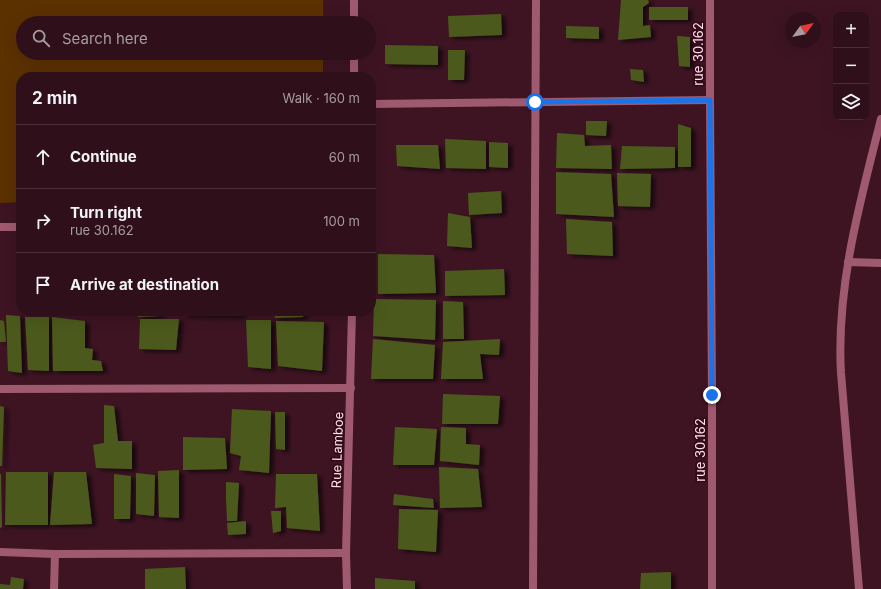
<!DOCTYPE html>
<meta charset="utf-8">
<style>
:root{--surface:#2e0f1a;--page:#361823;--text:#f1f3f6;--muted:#a79ca2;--line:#492f39}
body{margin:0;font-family:Inter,sans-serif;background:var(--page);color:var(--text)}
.controls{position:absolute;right:12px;top:12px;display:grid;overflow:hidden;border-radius:8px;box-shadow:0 4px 16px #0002}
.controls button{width:36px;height:36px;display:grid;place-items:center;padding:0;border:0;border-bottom:1px solid var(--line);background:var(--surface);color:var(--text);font:20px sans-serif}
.compass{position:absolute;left:785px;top:12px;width:36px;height:36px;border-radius:50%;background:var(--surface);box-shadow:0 4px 16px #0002;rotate:57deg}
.stop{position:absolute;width:12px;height:12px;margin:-9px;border:3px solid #1a73e8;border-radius:50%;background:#fff}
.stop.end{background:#1a73e8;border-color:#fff;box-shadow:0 1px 4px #0008}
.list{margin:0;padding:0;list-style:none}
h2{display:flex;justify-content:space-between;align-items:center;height:52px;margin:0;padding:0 16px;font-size:17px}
h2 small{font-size:13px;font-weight:400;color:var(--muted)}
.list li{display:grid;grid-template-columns:26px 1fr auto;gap:12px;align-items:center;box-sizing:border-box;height:64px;padding:0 16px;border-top:1px solid var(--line)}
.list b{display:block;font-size:15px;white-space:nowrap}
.list p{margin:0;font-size:13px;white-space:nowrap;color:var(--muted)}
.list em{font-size:13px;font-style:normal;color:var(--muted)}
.icon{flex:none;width:22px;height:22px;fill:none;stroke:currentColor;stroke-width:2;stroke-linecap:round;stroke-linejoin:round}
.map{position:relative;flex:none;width:881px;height:589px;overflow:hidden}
.search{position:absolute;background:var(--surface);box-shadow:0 4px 16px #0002;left:16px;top:16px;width:360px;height:44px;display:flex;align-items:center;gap:10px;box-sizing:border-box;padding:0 14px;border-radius:22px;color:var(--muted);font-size:15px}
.panel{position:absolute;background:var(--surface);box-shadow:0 4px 16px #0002;left:16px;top:72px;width:360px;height:244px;border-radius:16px}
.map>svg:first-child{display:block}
.green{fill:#5b3100}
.building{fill:#4b5a1b;filter:url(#shadow)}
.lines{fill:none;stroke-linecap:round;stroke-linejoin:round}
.minor{stroke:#9f5a6f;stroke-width:8}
.route{stroke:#1a73e8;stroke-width:5}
.labels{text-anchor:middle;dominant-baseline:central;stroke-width:3.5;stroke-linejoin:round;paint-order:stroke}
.street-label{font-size:13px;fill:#ffe1e8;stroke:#330a19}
</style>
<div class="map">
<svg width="881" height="589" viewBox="0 0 881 589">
<defs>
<filter id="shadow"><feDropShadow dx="4.5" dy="2.5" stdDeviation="2" flood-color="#0009"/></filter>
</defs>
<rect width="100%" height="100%" fill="#3e1423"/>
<polygon class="green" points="0,0 323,0 323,23 23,23 23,53 323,53 323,77 21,77 21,202 0,203"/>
<g class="building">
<polygon points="621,0 648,0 649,3 643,7 643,26 650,25 651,37 618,40"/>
<rect x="649" y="7" width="39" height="13"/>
<polygon points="501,14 502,35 449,37 448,16"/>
<polygon points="566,26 599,27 599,39 566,38"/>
<polygon points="677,36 690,37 690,67 679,66"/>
<polygon points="385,45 438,46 438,65 385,64"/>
<polygon points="448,50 465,50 464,80 448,80"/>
<polygon points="630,69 643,70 644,82 631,80"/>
<polygon points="586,121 607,121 606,136 586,135"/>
<polygon points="678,124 691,128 691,167 678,167"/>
<polygon points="557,133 584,135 585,146 611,145 612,169 556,168"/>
<polygon points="445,139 486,141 486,169 446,168"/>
<polygon points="489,142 508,143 508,168 489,167"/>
<polygon points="396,145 438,145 440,169 397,166"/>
<polygon points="622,146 675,147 675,168 620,169"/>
<polygon points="556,172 611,174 614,217 556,214"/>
<polygon points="617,173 651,174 650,207 618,206"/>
<polygon points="501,191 502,213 469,215 468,193"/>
<polygon points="448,213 470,217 472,248 447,246"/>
<polygon points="566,219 612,222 613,256 567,254"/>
<polygon points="378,254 434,255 436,293 378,294"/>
<polygon points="504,269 505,295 445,296 445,271"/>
<polygon points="374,299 436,300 435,340 373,336"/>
<polygon points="443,301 463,302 464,339 443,339"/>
<polygon points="138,311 160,311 160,316 138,317"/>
<polygon points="183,311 242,311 242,316 183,315"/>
<polygon points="274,311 304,311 303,317 275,318"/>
<polygon points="6,315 20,316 22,373 8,371"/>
<polygon points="25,317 49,317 49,371 28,370"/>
<polygon points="52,317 85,321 85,348 93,349 92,360 101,361 103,371 53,371"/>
<polygon points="140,319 179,319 176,350 139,349"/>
<polygon points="0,320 4,321 6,342 0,342"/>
<polygon points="246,320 271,320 271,369 248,367"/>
<polygon points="276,321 324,322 322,371 278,366"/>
<polygon points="373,339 435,345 433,379 371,379"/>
<polygon points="500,339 499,355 480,354 483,379 441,379 443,342"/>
<polygon points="443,394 500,396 498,424 442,424"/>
<polygon points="104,405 114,406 118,441 132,441 132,469 96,468 93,445 104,443"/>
<polygon points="0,406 4,407 2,466 0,466"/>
<polygon points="232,409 271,411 269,473 239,470 241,456 230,453"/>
<polygon points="275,412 285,412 285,450 276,449"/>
<polygon points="395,427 437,429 434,465 393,465"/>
<polygon points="441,427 466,428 466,444 480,445 479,465 440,461"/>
<polygon points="183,437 225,438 227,469 183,470"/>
<polygon points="439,467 478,469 482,507 440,508"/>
<polygon points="179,470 179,518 159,517 158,471"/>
<polygon points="6,472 48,472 48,525 5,525"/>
<polygon points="54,472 86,472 92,524 50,525"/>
<polygon points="136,473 155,475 154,516 136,514"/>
<polygon points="0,474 1,474 2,527 0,528"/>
<polygon points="114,474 131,476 130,519 114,519"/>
<polygon points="276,474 317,474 320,531 287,528 286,507 275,508"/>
<polygon points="226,482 239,483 237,521 227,521 226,498"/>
<polygon points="394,494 433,499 434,508 393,505"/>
<polygon points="399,509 438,510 436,552 398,549"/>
<polygon points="271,511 281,511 281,531 273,533"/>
<polygon points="246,521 246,534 228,535 227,523"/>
<polygon points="185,567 186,589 145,589 145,569"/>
<polygon points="671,572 671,589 640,589 641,573"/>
<polygon points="11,577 24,579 23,589 0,589 0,584 10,585"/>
<polygon points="375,578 415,581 415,589 375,589"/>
</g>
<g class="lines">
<g class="minor">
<polyline points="710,0 710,100 712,395 712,589"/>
<polyline points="354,23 354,0"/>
<polyline points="354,77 354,53"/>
<polyline points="371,104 710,100"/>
<polyline points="0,227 21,227"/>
<polyline points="848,262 881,263"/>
<polyline points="0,389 351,388"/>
<polyline points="0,552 55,554 346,553"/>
<polyline points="54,589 55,554"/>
<polyline points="347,589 346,553 352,311"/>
<polyline points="533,589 536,0"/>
<path d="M 859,589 L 841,373 C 836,287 860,202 881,119"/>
</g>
</g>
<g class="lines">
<polyline class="route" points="535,102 710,100 712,395"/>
</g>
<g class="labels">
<g class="street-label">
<text transform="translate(698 54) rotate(-90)">rue 30.162</text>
<text transform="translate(337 450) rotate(-88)">Rue Lamboe</text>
<text transform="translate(700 450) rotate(-90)">rue 30.162</text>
</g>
</g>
</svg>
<div class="controls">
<button>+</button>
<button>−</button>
<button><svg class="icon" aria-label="layers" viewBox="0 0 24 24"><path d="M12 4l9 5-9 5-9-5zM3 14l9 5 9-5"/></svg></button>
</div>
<svg class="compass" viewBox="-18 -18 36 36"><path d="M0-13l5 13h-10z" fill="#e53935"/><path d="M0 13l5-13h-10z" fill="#a79ca2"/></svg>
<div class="stop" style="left:535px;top:102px"></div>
<div class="stop end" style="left:712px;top:395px"></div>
<div class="search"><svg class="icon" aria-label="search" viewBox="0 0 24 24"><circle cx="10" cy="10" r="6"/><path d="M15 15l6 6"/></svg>Search here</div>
<section class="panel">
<h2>2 min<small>Walk · 160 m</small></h2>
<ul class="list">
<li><svg class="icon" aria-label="ahead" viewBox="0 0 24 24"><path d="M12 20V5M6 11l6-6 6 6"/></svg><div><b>Continue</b></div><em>60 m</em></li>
<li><svg class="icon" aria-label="right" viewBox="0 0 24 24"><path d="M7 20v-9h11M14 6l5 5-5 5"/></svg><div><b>Turn right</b><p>rue 30.162</p></div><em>100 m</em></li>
<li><svg class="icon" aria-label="arrive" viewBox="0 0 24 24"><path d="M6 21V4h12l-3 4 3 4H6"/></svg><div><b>Arrive at destination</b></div></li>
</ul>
</section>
</div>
